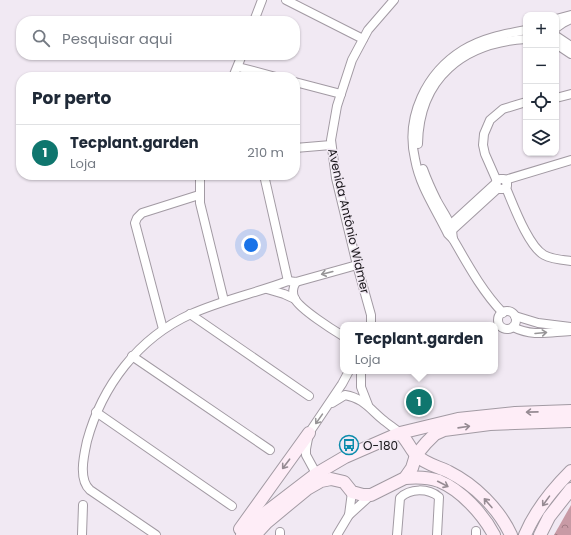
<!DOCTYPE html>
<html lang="pt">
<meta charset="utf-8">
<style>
:root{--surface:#fff;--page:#f6f6f7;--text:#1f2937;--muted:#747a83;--line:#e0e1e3;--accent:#0f766e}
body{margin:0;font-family:Poppins,sans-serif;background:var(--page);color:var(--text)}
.controls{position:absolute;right:12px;top:12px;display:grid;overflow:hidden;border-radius:8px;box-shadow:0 1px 3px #0004}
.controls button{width:36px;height:36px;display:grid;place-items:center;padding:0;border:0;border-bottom:1px solid var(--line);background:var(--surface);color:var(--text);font:20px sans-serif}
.you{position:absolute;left:251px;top:245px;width:14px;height:14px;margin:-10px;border:3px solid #fff;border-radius:50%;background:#1a73e8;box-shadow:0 0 0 6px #1a73e833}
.badge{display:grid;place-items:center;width:26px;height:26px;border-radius:50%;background:var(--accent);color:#fff;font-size:13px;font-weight:700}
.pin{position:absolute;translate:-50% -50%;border:2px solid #fff;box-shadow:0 1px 4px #0006}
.popup{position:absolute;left:340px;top:322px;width:158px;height:52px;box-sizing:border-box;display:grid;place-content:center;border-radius:8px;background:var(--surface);filter:drop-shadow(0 1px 3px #0005);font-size:13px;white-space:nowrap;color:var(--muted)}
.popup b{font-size:15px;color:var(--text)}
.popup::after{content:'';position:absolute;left:50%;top:100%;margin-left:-8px;border:8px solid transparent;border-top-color:var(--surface)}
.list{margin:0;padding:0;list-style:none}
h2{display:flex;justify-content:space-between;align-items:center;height:52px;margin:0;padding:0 16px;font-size:17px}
h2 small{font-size:13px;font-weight:400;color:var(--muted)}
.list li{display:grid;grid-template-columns:26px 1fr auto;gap:12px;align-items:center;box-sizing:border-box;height:56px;padding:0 16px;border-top:1px solid var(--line)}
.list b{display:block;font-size:15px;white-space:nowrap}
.list p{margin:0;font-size:13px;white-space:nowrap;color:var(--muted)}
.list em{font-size:13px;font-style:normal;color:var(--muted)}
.icon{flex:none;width:22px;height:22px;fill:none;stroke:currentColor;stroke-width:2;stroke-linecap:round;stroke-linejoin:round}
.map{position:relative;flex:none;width:571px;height:535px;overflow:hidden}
.search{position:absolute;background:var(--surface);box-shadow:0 1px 3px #0004;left:16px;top:16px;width:284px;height:44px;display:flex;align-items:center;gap:10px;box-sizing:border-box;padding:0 14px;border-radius:16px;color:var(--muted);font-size:15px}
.panel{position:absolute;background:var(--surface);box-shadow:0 1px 3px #0004;left:16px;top:72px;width:284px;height:108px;border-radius:16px}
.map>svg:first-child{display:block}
.forest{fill:url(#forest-crowns)}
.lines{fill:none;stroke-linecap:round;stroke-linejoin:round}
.street-casing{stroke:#a29aa3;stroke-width:10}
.secondary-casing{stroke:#a29aa3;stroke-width:14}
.street{stroke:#fff;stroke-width:8}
.secondary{stroke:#feedf7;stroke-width:12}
.oneway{stroke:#979597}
.oneway2{stroke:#968b93}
.labels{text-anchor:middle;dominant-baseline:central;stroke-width:3;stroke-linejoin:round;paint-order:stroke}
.street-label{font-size:12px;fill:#171418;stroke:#f1e9f3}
.poi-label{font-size:12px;fill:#171418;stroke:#f1e9f3;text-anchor:start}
</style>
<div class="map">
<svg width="571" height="535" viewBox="0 0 571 535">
<defs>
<pattern id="forest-crowns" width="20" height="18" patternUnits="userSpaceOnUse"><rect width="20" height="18" fill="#c89aa5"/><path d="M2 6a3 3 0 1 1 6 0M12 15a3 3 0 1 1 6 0" fill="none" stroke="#a17c85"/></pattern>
</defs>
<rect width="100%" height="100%" fill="#f1e9f3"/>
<polygon class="forest" points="571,505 571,535 554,535"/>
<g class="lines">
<defs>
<g id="street">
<polyline points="286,0 363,39"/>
<polyline points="556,19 571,15"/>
<polyline points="254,21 262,0"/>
<polyline points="556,28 563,23 571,19"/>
<polyline points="556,36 571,46"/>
<polyline points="556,44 571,54"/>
<polyline points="238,67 276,77"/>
<polyline points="233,77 242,55"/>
<polyline points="295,82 341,94"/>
<polyline points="556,98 571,94"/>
<path d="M 418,144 C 419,78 463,43 526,39"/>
<polyline points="295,148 331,145"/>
<path d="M 423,169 C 427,180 432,191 437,201 C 444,214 453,224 453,239"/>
<polyline points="200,175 200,203 224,301"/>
<polyline points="264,175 288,281"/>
<polyline points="505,180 571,160"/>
<polyline points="497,181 500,179 504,179 507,183 507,186 503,189 499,189 497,187 496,179 485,154 483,145 484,134 490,120 503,109 526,102"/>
<path d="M 506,188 C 513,204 528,246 544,255 C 551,259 562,260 571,261"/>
<polyline points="448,227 496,183"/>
<polyline points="450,232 496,190"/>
<path d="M 296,282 C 293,287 292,294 295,299 C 300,309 333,330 343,336"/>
<polyline points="267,289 284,294 295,299"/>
<circle cx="507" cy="320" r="9"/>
<path d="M 503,313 C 482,291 468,265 453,239 L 448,234 C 436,209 420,187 415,159 C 405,117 426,73 463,50 C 482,38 504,34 526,30"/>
<polyline points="190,314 309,396"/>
<polyline points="515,316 538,323 571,327"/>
<polyline points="371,325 371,315 357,265 336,178 331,140 337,106 352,60 368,30 394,0"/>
<path d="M 513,327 C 533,337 549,332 571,331"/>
<polyline points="163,329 135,223 137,218 142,213 199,195"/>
<polyline points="132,356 270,450"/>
<polyline points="361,371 361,387 368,405"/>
<path d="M 332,403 L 345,395 C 363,398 370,409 382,419 C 388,424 394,428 400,433"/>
<polyline points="96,412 232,506"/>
<polyline points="318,477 306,455 306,449 309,433 342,384 349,371"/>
<polyline points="352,492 349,515 371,495"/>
<polyline points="476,531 476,535"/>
<polyline points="280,532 280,535"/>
<polyline points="82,535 83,505"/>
<path d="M 156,535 L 90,490 C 78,479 84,455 87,441 C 102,386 138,338 191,314 C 222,300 256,293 288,281 L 296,282 L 357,265"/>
<polyline points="337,535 349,515"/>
<path d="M 397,535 L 400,498 C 410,488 428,488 439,497 L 437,535"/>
</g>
<g id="secondary">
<path d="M 400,433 C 407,440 410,448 416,455 C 425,464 439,467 449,472 C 475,485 499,509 511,535"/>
<path d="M 405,478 C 416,477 428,477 439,481 C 461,490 483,514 494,535"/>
<polyline points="240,529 309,433"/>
<polyline points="242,535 260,517 316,474 345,457 400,433 458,419 515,413 571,411"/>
<polyline points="255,535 267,522 307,489 321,481 331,479 344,482 352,492 363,495 371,495 405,478 412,468 416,455 426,443 435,434 444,430 490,424 571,421"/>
<path d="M 525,535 C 535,511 553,489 571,471"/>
<polyline points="540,535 549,517 571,489"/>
</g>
</defs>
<use href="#street" class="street-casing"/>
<use href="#secondary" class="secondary-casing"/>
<use href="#street" class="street"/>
<use href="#secondary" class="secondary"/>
</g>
<defs><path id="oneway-shaft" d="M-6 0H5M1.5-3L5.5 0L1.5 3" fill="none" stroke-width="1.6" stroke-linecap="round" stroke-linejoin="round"/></defs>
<g class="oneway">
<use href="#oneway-shaft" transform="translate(327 273) rotate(166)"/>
<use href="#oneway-shaft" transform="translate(541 333) rotate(-5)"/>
<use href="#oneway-shaft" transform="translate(319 419) rotate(125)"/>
</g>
<g class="oneway2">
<use href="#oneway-shaft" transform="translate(532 412) rotate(179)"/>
<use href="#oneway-shaft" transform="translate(464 427) rotate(-8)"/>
<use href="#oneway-shaft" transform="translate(286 464) rotate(127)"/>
<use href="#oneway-shaft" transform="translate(443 484) rotate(27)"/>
<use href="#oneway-shaft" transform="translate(546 501) rotate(126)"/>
<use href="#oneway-shaft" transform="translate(488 503) rotate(-131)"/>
</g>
<defs>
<symbol id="bus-ring" viewBox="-11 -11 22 22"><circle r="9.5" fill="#f1e9f3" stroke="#0b8bac" stroke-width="1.5"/><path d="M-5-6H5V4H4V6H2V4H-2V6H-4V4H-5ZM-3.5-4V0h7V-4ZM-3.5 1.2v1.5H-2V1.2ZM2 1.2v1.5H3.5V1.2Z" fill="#0b8bac"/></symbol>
</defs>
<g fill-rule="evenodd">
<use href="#bus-ring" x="338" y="434" width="22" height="22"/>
</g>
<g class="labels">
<g class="street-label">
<text transform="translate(349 221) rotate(77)">Avenida Antônio Widmer</text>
</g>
<g class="poi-label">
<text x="363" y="445">O-180</text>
</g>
</g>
</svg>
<div class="controls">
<button>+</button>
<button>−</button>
<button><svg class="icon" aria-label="locate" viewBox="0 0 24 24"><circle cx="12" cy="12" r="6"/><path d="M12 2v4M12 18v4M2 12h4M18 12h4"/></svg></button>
<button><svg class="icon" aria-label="layers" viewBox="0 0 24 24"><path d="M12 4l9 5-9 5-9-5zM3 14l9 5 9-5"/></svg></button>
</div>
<div class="you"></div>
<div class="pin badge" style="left:419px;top:402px">1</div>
<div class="popup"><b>Tecplant.garden</b>Loja</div>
<div class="search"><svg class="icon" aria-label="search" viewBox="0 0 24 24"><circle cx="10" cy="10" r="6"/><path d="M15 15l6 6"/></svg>Pesquisar aqui</div>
<section class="panel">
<h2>Por perto<small></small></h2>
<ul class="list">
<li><span class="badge">1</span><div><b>Tecplant.garden</b><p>Loja</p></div><em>210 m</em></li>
</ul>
</section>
</div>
